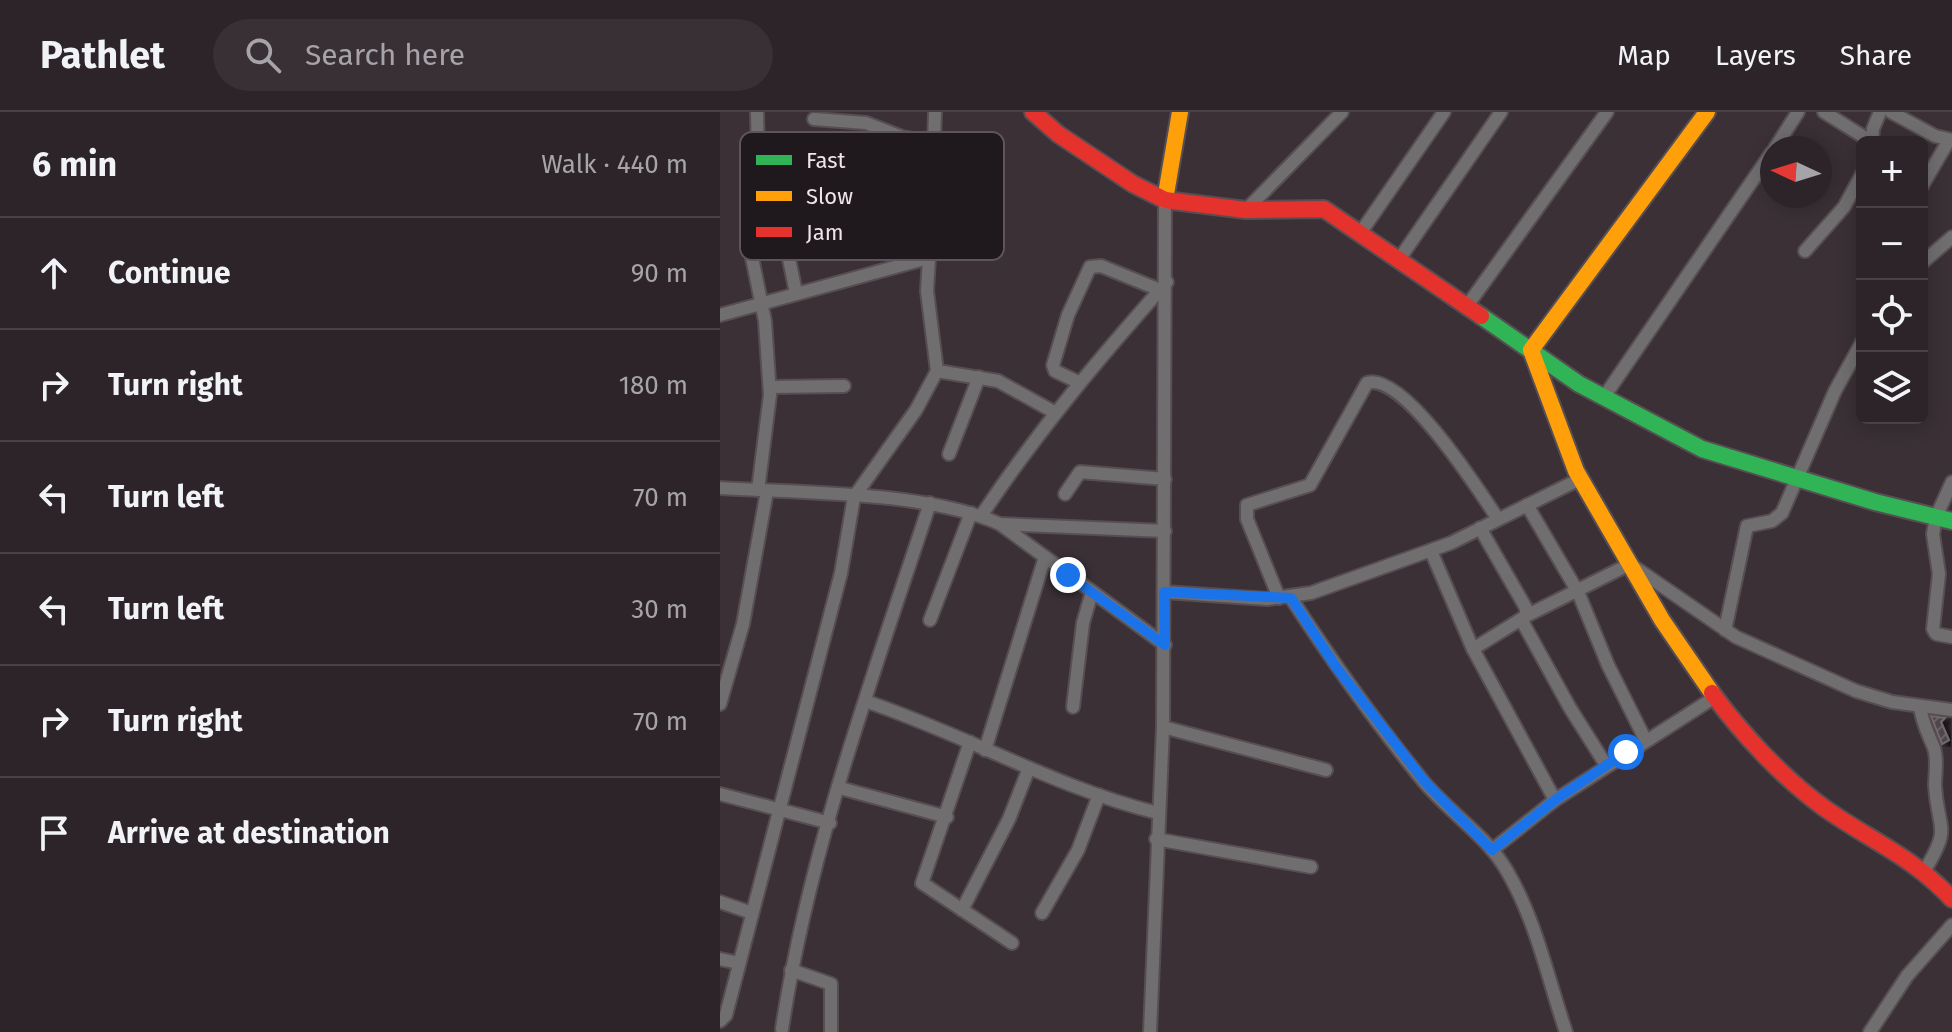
<!DOCTYPE html>
<meta charset="utf-8">
<style>
:root{--surface:#2c2428;--page:#383034;--text:#f1f3f6;--muted:#a6a4a8;--line:#484145}
body{margin:0;font-family:"Fira Sans",sans-serif;background:var(--page);color:var(--text)}
.controls{position:absolute;right:24px;top:24px;display:grid;overflow:hidden;border-radius:12px;box-shadow:0 4px 20px #0003}
.controls button{width:72px;height:72px;display:grid;place-items:center;padding:0;border:0;border-bottom:2px solid var(--line);background:var(--surface);color:var(--text);font:40px sans-serif}
.compass{position:absolute;left:1040px;top:24px;width:72px;height:72px;border-radius:50%;background:var(--surface);box-shadow:0 4px 20px #0003;rotate:274deg}
.stop{position:absolute;width:24px;height:24px;margin:-18px;border:6px solid #1a73e8;border-radius:50%;background:#fff}
.stop.end{background:#1a73e8;border-color:#fff;box-shadow:0 2px 8px #0008}
.list{margin:0;padding:0;list-style:none}
h2{display:flex;justify-content:space-between;align-items:center;height:104px;margin:0;padding:0 32px;font-size:34px}
h2 small{font-size:26px;font-weight:400;color:var(--muted)}
.list li{display:grid;grid-template-columns:52px 1fr auto;gap:24px;align-items:center;box-sizing:border-box;height:112px;padding:0 32px;border-top:2px solid var(--line)}
.list b{display:block;font-size:30px;white-space:nowrap}
.list em{font-size:26px;font-style:normal;color:var(--muted)}
.icon{flex:none;width:44px;height:44px;fill:none;stroke:currentColor;stroke-width:2;stroke-linecap:round;stroke-linejoin:round}
.map{position:relative;flex:none;width:1232px;height:920px;overflow:hidden}
header{display:flex;align-items:center;gap:48px;box-sizing:border-box;height:112px;padding:0 40px;background:var(--surface);border-bottom:2px solid var(--line)}
header strong{font-size:38px}
nav{display:flex;gap:44px;margin-inline-start:auto;font-size:28px}
.search{width:560px;height:72px;background:var(--page);display:flex;align-items:center;gap:20px;box-sizing:border-box;padding:0 28px;border-radius:44px;color:var(--muted);font-size:30px}
main{display:flex}
aside{flex:1;background:var(--surface)}
.map>svg:first-child{display:block}
.building{fill:url(#building-hatch);stroke:#736b70;stroke-width:2;filter:url(#shadow)}
.lines{fill:none;stroke-linecap:round;stroke-linejoin:round}
.street-casing{stroke:#564e53;stroke-width:16}
.fast-casing{stroke:#564e53;stroke-width:20}
.slow-casing{stroke:#564e53;stroke-width:20}
.jam-casing{stroke:#564e53;stroke-width:20}
.street{stroke:#716e70;stroke-width:12}
.fast{stroke:#30b455;stroke-width:16}
.slow{stroke:#ff9f0a;stroke-width:16}
.jam{stroke:#e5322d;stroke-width:16}
.route{stroke:#1a73e8;stroke-width:10}
.key{fill:#1f181d;stroke:#5d555a;stroke-width:2}
.key-label{font-size:22px;fill:#eee4ea}
</style>
<header>
<strong>Pathlet</strong>
<div class="search"><svg class="icon" aria-label="search" viewBox="0 0 24 24"><circle cx="10" cy="10" r="6"/><path d="M15 15l6 6"/></svg>Search here</div>
<nav><a>Map</a><a>Layers</a><a>Share</a></nav>
</header>
<main>
<aside>
<h2>6 min<small>Walk · 440 m</small></h2>
<ul class="list">
<li><svg class="icon" aria-label="ahead" viewBox="0 0 24 24"><path d="M12 20V5M6 11l6-6 6 6"/></svg><div><b>Continue</b></div><em>90 m</em></li>
<li><svg class="icon" aria-label="right" viewBox="0 0 24 24"><path d="M7 20v-9h11M14 6l5 5-5 5"/></svg><div><b>Turn right</b></div><em>180 m</em></li>
<li><svg class="icon" aria-label="left" viewBox="0 0 24 24"><path d="M17 20v-9H6M10 6l-5 5 5 5"/></svg><div><b>Turn left</b></div><em>70 m</em></li>
<li><svg class="icon" aria-label="left" viewBox="0 0 24 24"><path d="M17 20v-9H6M10 6l-5 5 5 5"/></svg><div><b>Turn left</b></div><em>30 m</em></li>
<li><svg class="icon" aria-label="right" viewBox="0 0 24 24"><path d="M7 20v-9h11M14 6l5 5-5 5"/></svg><div><b>Turn right</b></div><em>70 m</em></li>
<li><svg class="icon" aria-label="arrive" viewBox="0 0 24 24"><path d="M6 21V4h12l-3 4 3 4H6"/></svg><div><b>Arrive at destination</b></div></li>
</ul>
</aside>
<div class="map">
<svg width="1232" height="920" viewBox="0 0 1232 920">
<defs>
<pattern id="building-hatch" width="6" height="6" patternUnits="userSpaceOnUse" patternTransform="scale(2)"><rect width="6" height="6" fill="#4e474b"/><path d="M-1 1l2-2M0 6l6-6M5 7l2-2" fill="none" stroke="#686165"/></pattern>
<filter id="shadow"><feDropShadow dx="6" dy="3.5" stdDeviation="2" flood-color="#0009"/></filter>
</defs>
<rect width="100%" height="100%" fill="#3a3036"/>
<polygon class="building" points="1211,604 1225,606 1221,610 1229,628 1222,632"/>
<g class="lines">
<defs>
<g id="street">
<polyline points="37,0 38,41 27,121 45,209 50,283 38,378"/>
<polyline points="1104,0 1152,30"/>
<polyline points="1171,0 1215,24 1232,28"/>
<polyline points="94,7 146,11 182,25 214,31"/>
<polyline points="1152,30 1153,17 1160,0"/>
<polyline points="1055,36 1078,0"/>
<polyline points="70,64 65,127 76,181"/>
<polyline points="1202,74 1229,28"/>
<polyline points="526,98 622,0"/>
<polyline points="641,120 724,0"/>
<polyline points="1085,139 1124,95 1142,62"/>
<polyline points="680,146 781,0"/>
<polyline points="1202,151 1232,125"/>
<polyline points="747,194 887,0"/>
<polyline points="0,203 208,146"/>
<polyline points="217,259 278,269 334,300"/>
<polyline points="358,270 335,259 333,253 348,203 370,155 381,154 440,178"/>
<polyline points="50,275 124,274"/>
<polyline points="884,285 1052,40"/>
<polyline points="229,342 259,265"/>
<polyline points="1232,370 1216,405 1213,422 1219,462 1213,517 1216,522 1232,525"/>
<path d="M 0,376 C 82,381 206,379 280,412 L 445,533"/>
<polyline points="345,382 360,360 445,367"/>
<polyline points="807,393 858,480 888,553 925,627"/>
<path d="M 261,404 C 317,320 380,245 447,170"/>
<polyline points="280,412 445,419"/>
<polyline points="711,439 753,537 835,688"/>
<polyline points="444,480 547,487 591,481 731,431 860,367"/>
<path d="M 559,486 L 527,407 L 527,393 L 590,373 L 647,271 C 683,259 760,380 778,407"/>
<path d="M 571,486 C 612,549 656,611 704,670 C 730,701 767,724 787,759 C 816,808 828,867 846,920"/>
<polyline points="806,504 910,452 1016,525 1136,579 1172,590 1232,598"/>
<polyline points="210,508 251,401"/>
<polyline points="802,509 850,596 886,653"/>
<polyline points="1005,518 1027,414 1052,409 1062,401 1115,279 1142,230"/>
<polyline points="753,537 806,504 806,496 760,416"/>
<path d="M 145,589 C 244,622 336,676 438,701"/>
<polyline points="0,592 23,512 47,379"/>
<path d="M 1200,594 C 1202,611 1208,621 1214,636 C 1218,648 1215,662 1215,674 C 1218,720 1232,713 1205,758"/>
<polyline points="353,595 363,511 372,480"/>
<polyline points="443,615 606,658"/>
<polyline points="250,630 202,771 292,831"/>
<polyline points="265,638 325,445"/>
<polyline points="120,676 227,705"/>
<polyline points="0,682 110,711"/>
<polyline points="436,727 591,755"/>
<polyline points="772,738 835,688 995,585"/>
<polyline points="0,790 32,801"/>
<polyline points="242,798 289,707 309,656"/>
<polyline points="322,801 358,738 379,683"/>
<polyline points="0,847 19,851"/>
<polyline points="71,858 111,872 111,920"/>
<path d="M 0,909 L 6,903 L 121,461 L 134,385 L 196,298 L 217,259 L 207,179 L 212,96 C 219,83 239,90 247,76 L 242,48 L 214,31 L 215,0"/>
<path d="M 62,917 C 88,741 154,561 210,391"/>
<polyline points="430,920 443,615 445,88"/>
<polyline points="1150,920 1187,864 1232,813"/>
</g>
<polyline id="fast" points="761,204 859,272 982,337 1155,390 1232,409"/>
<g id="slow">
<polyline points="987,0 811,238 856,359 942,508 992,581"/>
<polyline points="445,88 460,0"/>
</g>
<g id="jam">
<polyline points="313,0 338,22 413,72 445,88 526,98 604,97 761,204"/>
<path d="M 992,581 C 1022,622 1062,665 1103,695 C 1149,728 1192,744 1232,787"/>
</g>
</defs>
<use href="#street" class="street-casing"/>
<use href="#fast" class="fast-casing"/>
<use href="#slow" class="slow-casing"/>
<use href="#jam" class="jam-casing"/>
<use href="#street" class="street"/>
<use href="#fast" class="fast"/>
<use href="#slow" class="slow"/>
<use href="#jam" class="jam"/>
</g>
<g class="lines">
<polyline class="route" points="348,463 445,533 444,480 571,486 616,555 705,670 772,738 835,688 906,640"/>
</g>
<rect x="20" y="20" width="264" height="128" rx="12" class="key"/>
<rect x="36" y="43" width="36" height="10" fill="#30b455"/>
<rect x="36" y="79" width="36" height="10" fill="#ff9f0a"/>
<rect x="36" y="115" width="36" height="10" fill="#e5322d"/>
<g class="key-label">
<text x="86" y="56">Fast</text>
<text x="86" y="92">Slow</text>
<text x="86" y="128">Jam</text>
</g>
</svg>
<div class="controls">
<button>+</button>
<button>−</button>
<button><svg class="icon" aria-label="locate" viewBox="0 0 24 24"><circle cx="12" cy="12" r="6"/><path d="M12 2v4M12 18v4M2 12h4M18 12h4"/></svg></button>
<button><svg class="icon" aria-label="layers" viewBox="0 0 24 24"><path d="M12 4l9 5-9 5-9-5zM3 14l9 5 9-5"/></svg></button>
</div>
<svg class="compass" viewBox="-18 -18 36 36"><path d="M0-13l5 13h-10z" fill="#e53935"/><path d="M0 13l5-13h-10z" fill="#a6a4a8"/></svg>
<div class="stop" style="left:906px;top:640px"></div>
<div class="stop end" style="left:348px;top:463px"></div>
</div>
</main>
